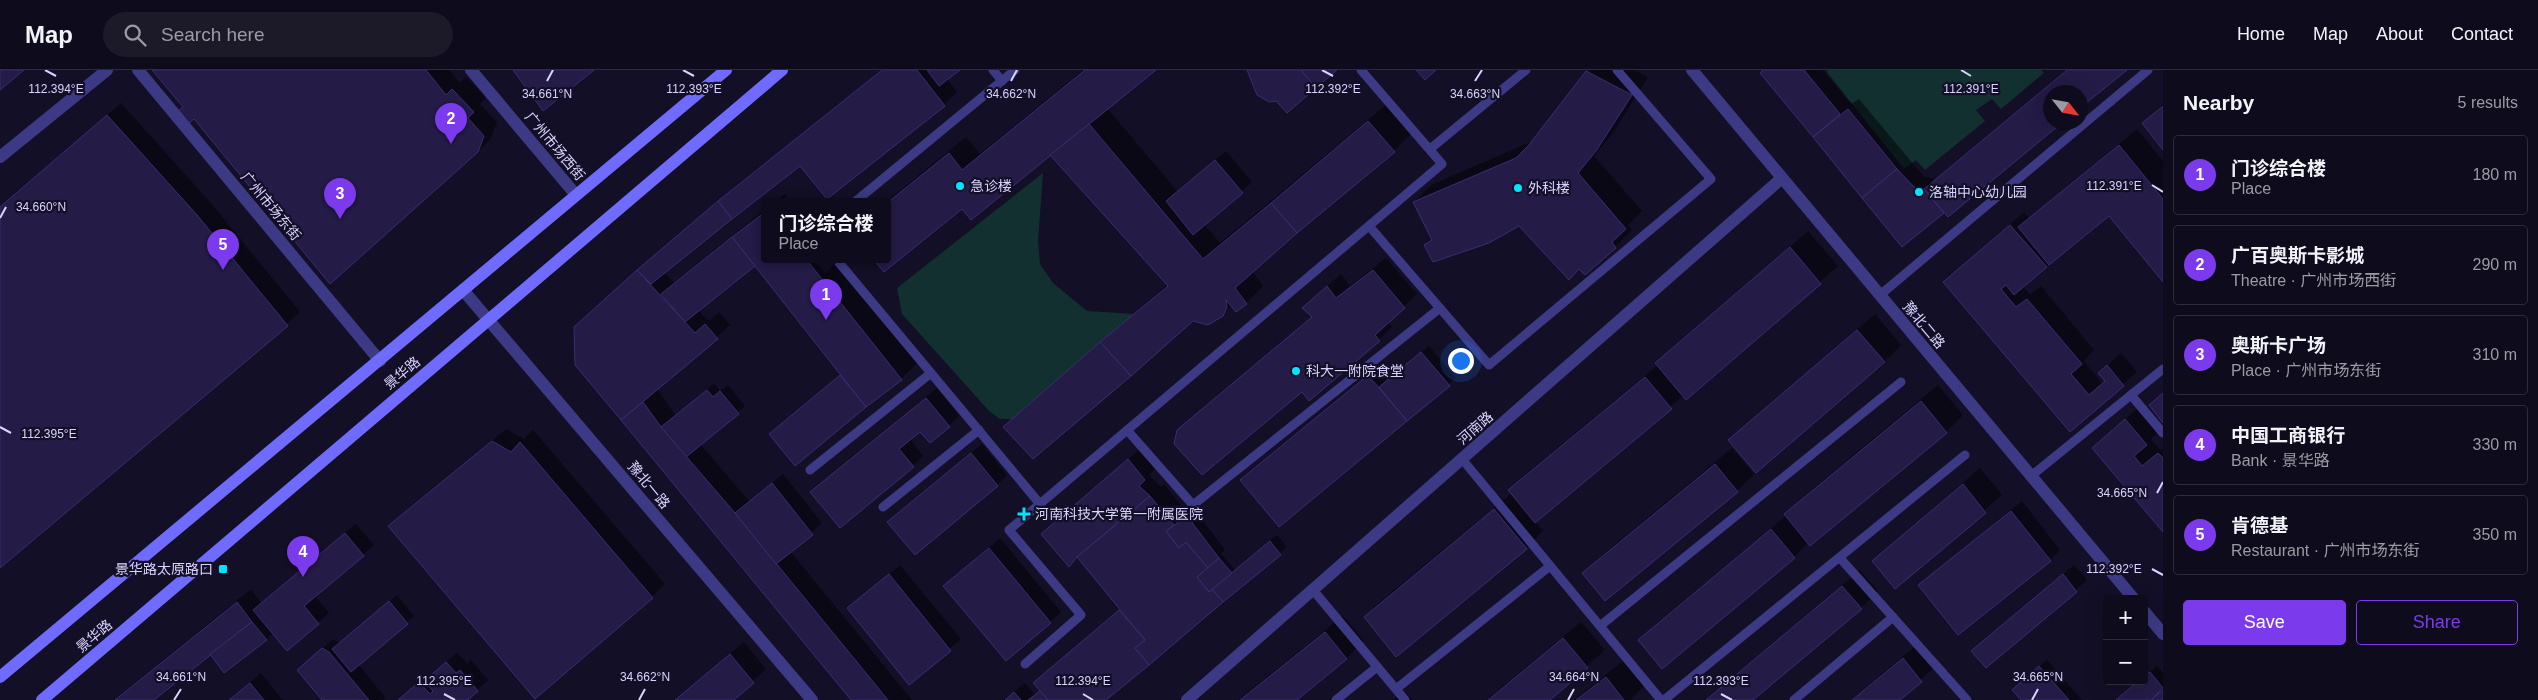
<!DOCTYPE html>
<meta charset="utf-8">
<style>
:root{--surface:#0e0b1c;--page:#1c1929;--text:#f1f3f6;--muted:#9b9ba3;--line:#2e2b3b;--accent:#7c3aed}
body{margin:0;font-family:Helvetica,"Noto Sans SC",sans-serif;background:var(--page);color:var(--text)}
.controls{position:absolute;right:15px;bottom:15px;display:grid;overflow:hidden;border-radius:5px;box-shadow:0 5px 20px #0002}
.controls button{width:45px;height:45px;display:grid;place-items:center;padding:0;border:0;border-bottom:1px solid var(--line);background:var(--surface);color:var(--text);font:25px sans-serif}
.compass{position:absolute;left:2043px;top:15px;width:45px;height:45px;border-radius:50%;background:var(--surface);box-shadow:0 5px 20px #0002;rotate:121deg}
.you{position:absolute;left:1460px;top:290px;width:18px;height:18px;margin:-12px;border:4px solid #fff;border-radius:50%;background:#1a73e8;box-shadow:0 0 0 8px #1a73e833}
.badge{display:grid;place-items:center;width:32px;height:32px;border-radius:50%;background:var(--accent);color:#fff;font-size:16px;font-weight:700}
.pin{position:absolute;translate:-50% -41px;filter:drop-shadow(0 1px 2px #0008)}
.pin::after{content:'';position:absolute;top:26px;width:18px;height:15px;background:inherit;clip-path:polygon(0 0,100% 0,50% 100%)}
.popup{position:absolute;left:761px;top:128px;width:130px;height:65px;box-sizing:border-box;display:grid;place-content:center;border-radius:5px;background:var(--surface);filter:drop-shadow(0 1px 4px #0005);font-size:16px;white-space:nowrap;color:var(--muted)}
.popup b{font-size:19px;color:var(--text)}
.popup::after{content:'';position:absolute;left:50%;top:100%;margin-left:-10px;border:10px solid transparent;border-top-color:var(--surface)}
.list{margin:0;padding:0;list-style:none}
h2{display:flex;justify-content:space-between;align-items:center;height:65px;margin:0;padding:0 20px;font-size:21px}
h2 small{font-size:16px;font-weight:400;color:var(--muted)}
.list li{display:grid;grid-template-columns:32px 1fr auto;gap:15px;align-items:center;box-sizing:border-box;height:80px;margin:0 10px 10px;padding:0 10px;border:1px solid var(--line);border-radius:5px}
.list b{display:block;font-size:19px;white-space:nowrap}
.list p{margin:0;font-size:16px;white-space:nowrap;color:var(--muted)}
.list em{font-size:16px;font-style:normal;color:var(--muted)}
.actions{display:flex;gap:10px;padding:15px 20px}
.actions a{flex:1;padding:11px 0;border:1px solid var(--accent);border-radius:5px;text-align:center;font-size:18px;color:var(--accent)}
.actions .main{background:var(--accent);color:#fff}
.icon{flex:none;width:28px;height:28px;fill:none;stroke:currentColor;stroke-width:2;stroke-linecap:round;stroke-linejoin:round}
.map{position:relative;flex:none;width:2163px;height:630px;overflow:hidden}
header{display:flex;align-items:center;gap:30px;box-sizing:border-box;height:70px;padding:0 25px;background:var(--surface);border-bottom:1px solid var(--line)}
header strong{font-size:24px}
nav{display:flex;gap:28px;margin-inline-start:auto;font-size:18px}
.search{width:350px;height:45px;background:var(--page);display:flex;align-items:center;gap:12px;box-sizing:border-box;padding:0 18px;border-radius:28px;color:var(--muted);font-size:19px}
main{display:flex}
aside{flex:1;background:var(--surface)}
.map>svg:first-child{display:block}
.green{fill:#12302f}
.shadow{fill:#0007}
.building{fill:#241b47;stroke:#3b2d73}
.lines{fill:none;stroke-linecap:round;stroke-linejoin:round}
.lane{stroke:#3d3a85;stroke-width:9}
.street{stroke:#3d3a85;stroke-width:12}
.secondary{stroke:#6f6bff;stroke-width:12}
.ticks{fill:none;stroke:#d9d4ff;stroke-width:2}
.poi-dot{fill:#00e5ff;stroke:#130f26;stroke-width:2}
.labels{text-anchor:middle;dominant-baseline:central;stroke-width:4.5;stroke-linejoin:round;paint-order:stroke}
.street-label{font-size:14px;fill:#d9d4ff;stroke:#130f26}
.poi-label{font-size:14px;fill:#d9d4ff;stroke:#130f26;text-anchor:start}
.ticks-label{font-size:12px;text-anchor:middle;fill:#d9d4ff;stroke:#130f26;stroke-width:4.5;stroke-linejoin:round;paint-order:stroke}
</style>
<header>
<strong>Map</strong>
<div class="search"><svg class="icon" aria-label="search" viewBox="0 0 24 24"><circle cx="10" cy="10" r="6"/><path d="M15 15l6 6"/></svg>Search here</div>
<nav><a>Home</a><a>Map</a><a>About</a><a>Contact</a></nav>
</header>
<main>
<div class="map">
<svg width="2163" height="630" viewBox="0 0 2163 630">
<rect width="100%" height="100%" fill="#130f26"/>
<g class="green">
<polygon points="1828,0 2041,0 2044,3 2001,39 1992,29 1976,40 1985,51 1925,100 1916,90 1904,99 1826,1"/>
<polygon points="1043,103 1038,171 1040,194 1053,213 1087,241 1135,244 1013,349 1000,349 989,341 902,244 897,218"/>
</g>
<g class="shadow">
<polygon points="154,0 449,0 460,13 466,7 486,28 480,34 497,52 491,68 478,82 184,36"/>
<polygon points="881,0 958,0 947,9 957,22 944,35 827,127 800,94 664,202 674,213 765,139 765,189 836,189 918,292 901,309 865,336 770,364 841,303 755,194 698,240 709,251 719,242 730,255 657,319 676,346 714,314 720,321 728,315 745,336 700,374 749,431 783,404 822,453 790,481 912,630 852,630 577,294 589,244 733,118"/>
<polygon points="1083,0 1154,0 1107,38 1177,121 1226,81 1252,112 1204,154 1220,173 1386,35 1411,64 1394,81 1252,201 1263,216 1246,233 1232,235 1222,245 1193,249 1005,357 1168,214 1050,84 962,137 884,200 875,189 887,189 887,131 966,67 980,84"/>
<polygon points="1590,0 1634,0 1648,7 1613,63 1594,86 1642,141 1628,155 1632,160 1615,177 1580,198 1519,154 1425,175 1432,168 1414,132 1431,115 1533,71"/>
<polygon points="1764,0 1823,0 1851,34 1859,29 1924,107 1936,109 2066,0 2125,0 2080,22 2050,22 2050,52 1902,176 1761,3"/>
<polygon points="121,33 210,132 300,242 0,497 0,138"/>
<polygon points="2163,34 2163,78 2143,53"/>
<polygon points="2137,59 2163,91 2163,210 2109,144 2023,216 2030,225 2041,216 2094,280 2084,291 2102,313 2106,310 2100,303 2121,283 2137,302 2070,360 1945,212 2024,142 2029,148"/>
<polygon points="785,124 790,131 775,131"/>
<polygon points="1808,161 1838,196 1686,328 1684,325 1535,451 1543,461 1526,478 1365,547 1382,530 1512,423 1510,420 1527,403 1658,295 1674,276"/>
<polygon points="1386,188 1417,224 1388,252 1392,257 1379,270 1309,329 1302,321 1179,360 1313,246 1303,238 1341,204 1350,216"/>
<polygon points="1875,244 1901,275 1884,292 1730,370"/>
<polygon points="1429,276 1456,308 1279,455 1242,410 1382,292 1393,306"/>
<polygon points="1938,315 1963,345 1946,362 1809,472 1794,487 1640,570 1657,553 1787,445 1803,427"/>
<polygon points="937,318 959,346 949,356 921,360 910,369 923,386 913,396 812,422"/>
<polygon points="2143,333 2163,357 2151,369 2160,380 2163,378 2163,460 2094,378"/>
<polygon points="506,359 524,369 533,360 665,514 652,527 390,456"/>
<polygon points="982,374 1007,405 997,415 899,442"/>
<polygon points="1732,378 1754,404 1737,421 1584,503 1601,486"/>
<polygon points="1139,380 1155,399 1149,405 1161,417 1164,414 1186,441 1179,448 1180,450 1195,440 1225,480 1221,484 1235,500 1277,465 1287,477 1104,630 1004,630 1025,613 1036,626 1045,618 1034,613 1120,538 1078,487 1069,496 1042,464"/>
<polygon points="1980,398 2002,425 1895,518 1873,491"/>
<polygon points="2022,431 2060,480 2050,490 1920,515"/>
<polygon points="356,454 374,475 315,526 329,543 287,579 273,563 266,570 211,584 154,630 114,630 251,519 261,533"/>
<polygon points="1000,468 1061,542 1050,552 945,516"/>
<polygon points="900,495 961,569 909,613 849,539"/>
<polygon points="2074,495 2087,510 1986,596 1973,581"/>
<polygon points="1860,500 1878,521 1861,538 1751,630 1706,630"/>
<polygon points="397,525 414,546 358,594 385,627 382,630 323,630 309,590 333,569 340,573"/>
<polygon points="1343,546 1364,571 1347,588 1295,630 1238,630"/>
<polygon points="1581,552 1605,580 1548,630 1486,630"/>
<polygon points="744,572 766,599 732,630 674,630"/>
<polygon points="1920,572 1938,594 1898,630 1851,630"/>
<polygon points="457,583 467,594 471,590 488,610 466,630 399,630"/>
<polygon points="2047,590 2082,630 2022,630 2021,613"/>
<polygon points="1623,591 1644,616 1630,630 1574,630"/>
<polygon points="2157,596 2163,603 2163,630 2117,630 2144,611 2144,607"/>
<polygon points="261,603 283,630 229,630"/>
<polygon points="1404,621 1412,630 1393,630"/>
</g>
<g class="building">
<polygon points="0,0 24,0 0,20"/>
<polygon points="152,0 426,0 446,25 452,19 474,42 468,48 484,66 478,82 330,214 194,49 187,55 176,42 183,37"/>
<polygon points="513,0 594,0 543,41"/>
<polygon points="882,0 917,0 945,36 827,129 800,96 732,149 718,131"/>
<polygon points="927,0 960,0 939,16"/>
<polygon points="1085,0 1156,0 971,150 962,139 884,202 873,189 887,189 887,133 949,83 962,100"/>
<polygon points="1247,0 1301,0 1316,18 1287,43 1276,31 1269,32 1257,25"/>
<polygon points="1301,0 1337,0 1316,18"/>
<polygon points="1416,0 1436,0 1425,10"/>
<polygon points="1763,0 1804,0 1840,44 1813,67 1760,3"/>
<polygon points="2067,0 2127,0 2080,38 2080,22 2050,22 2050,52 2063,52 1948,147 1924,119"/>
<polygon points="1586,1 1632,25 1596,81 1578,103 1626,159 1612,172 1616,178 1585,205 1579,199 1569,210 1519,156 1489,173 1433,192 1424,175 1432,170 1413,132 1516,88 1528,76"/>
<polygon points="2163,36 2163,80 2142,53"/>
<polygon points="1848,39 1897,99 1862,128 1813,67"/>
<polygon points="107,45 197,145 288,256 0,498 0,137"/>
<polygon points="1368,51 1395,82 1297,163 1271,133"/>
<polygon points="1089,54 1203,189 1271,133 1297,163 1235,218 1247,234 1236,242 1226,230 1227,237 1223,246 1208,255 1193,251 1131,306 1100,272 1168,216 1050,85"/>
<polygon points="2119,75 2163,129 2163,212 2109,146 2049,195 2018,157"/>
<polygon points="1215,90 1243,123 1193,165 1166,131"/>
<polygon points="1897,99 1914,117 1924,119 1944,143 1902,177 1862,128"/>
<polygon points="718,131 732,149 651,214 637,200"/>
<polygon points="765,142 765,189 806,189 902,310 866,337 732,167"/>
<polygon points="2010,155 2047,197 2014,225 2006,215 2001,219 2016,237 2027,229 2082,294 2071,304 2089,325 2105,311 2098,303 2107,295 2124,316 2070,362 1943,212"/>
<polygon points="732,167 755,196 685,252 661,224"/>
<polygon points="1790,177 1821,214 1686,330 1655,293"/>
<polygon points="637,200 695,263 705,254 718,269 621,350 575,295 574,257"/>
<polygon points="1373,200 1405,238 1375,265 1380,271 1309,331 1302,322 1202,405 1174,374 1177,360 1312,247 1302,238 1327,216 1336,228"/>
<polygon points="1857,260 1885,292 1756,403 1728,370"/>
<polygon points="1100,272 1131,306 1033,389 1003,357"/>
<polygon points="1421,282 1450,316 1407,351 1379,317"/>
<polygon points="840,305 866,337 795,396 769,364"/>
<polygon points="1368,305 1407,351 1279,457 1240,410"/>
<polygon points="1645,307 1672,339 1535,453 1508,420"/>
<polygon points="707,320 713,327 720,321 739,344 686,387 661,357"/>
<polygon points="2163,323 2163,353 2149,335"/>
<polygon points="926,328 950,357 930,373 920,362 899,379 914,397 840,458 810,422"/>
<polygon points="1921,331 1947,363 1810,476 1784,444"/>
<polygon points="643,332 661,357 735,443 888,630 851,630 621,350"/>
<polygon points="2125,349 2147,375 2134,386 2142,396 2158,383 2163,388 2163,462 2092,378"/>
<polygon points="492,371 511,382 520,372 653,528 535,629 388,456"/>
<polygon points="971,383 998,416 915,485 887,452"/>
<polygon points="1128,389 1145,410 1139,416 1150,426 1077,487 1069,497 1041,464"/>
<polygon points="1715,394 1738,422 1605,531 1582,503"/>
<polygon points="772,413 813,465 776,494 735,443"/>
<polygon points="1963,414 1986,443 1895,519 1872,491"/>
<polygon points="1150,426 1174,455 1166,461 1179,478 1186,472 1208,498 1197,507 1209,522 1212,519 1223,532 1149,595 1135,578 1145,570 1077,487"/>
<polygon points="1494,439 1527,479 1396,587 1364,547"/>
<polygon points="2011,441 2051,491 1958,565 1918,515"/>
<polygon points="1187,446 1219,488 1208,498 1186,472 1179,478 1166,461"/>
<polygon points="1771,459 1795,488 1662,599 1638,570"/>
<polygon points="345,463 364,486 304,536 319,554 287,581 253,540"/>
<polygon points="1270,471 1281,485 1223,532 1212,519"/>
<polygon points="989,478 1051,553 1006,591 943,516"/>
<polygon points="1219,488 1232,503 1209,522 1197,507"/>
<polygon points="889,504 951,581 909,615 847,538"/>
<polygon points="2063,504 2077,522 1986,598 1971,581"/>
<polygon points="1842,516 1862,539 1753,630 1706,630"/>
<polygon points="389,531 408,554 351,602 332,579"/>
<polygon points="237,532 252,552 154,630 115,630"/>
<polygon points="1119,540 1145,570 1135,578 1149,595 1106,630 1048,630 1033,613"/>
<polygon points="252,552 267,570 224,603 210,584"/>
<polygon points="1325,562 1347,589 1297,630 1240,630"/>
<polygon points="1563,568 1588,598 1550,630 1488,630"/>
<polygon points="322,578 329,582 369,630 322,630 297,600"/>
<polygon points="730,584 754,613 734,630 675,630"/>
<polygon points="1903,588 1922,612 1900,630 1852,630"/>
<polygon points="446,592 456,603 460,600 478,621 468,630 398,630 419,612 430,624 433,621 424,611"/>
<polygon points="2039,596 2069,630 2021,630 2012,620"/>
<polygon points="2150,602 2163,618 2151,630 2116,630 2138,611 2144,611 2144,606"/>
<polygon points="1606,607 1624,630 1576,630"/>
<polygon points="250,613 264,630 229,630"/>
<polygon points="2163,620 2163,630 2151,630"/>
<polygon points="1040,621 1048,630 1028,630"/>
<polygon points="1014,622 1021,630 1005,630"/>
</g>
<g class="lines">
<g class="lane">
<polyline points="993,0 1002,11"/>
<polyline points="1430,79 1526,0"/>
<polyline points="856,131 1015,0"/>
<polyline points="1369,156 1489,295 1711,109 1617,0"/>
<polyline points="836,189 1040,434"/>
<polyline points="1880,225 2148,0"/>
<polyline points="2131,325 2163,363"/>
<polyline points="1127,360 1193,435 1440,238"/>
<polyline points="1462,389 1661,630"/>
<polyline points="810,400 931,303"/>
<polyline points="2031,406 2163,299"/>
<polyline points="883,437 979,360"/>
<polyline points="1840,488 1967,630"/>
<polyline points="1313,520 1405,630"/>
<polyline points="1600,556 1901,312"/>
<polyline points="1025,594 1081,545 1009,460 1442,94 1361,0"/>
<polyline points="1396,619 1550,496"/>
<polyline points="1336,630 1377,597"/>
<polyline points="1664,630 1965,385"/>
<polyline points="1794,630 1893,547"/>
</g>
<g class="street">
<polyline points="138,0 380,291"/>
<polyline points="471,0 576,125"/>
<polyline points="1692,0 2134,529"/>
<polyline points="0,87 107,0"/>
<polyline points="463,220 812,630"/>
<polyline points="2144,541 2163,564"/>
<polyline points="1187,630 1782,108"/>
</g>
<g class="secondary">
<polyline points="0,607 726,0"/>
<polyline points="42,630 782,0"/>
</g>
</g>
<path class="ticks" d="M 45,0 L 56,6M 683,0 L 694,6M 1322,0 L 1333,6M 1961,0 L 1971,6M 547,11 L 553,0M 1011,11 L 1017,0M 1475,11 L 1482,0M 2152,115 L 2163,122M 0,148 L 6,137M 0,357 L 11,363M 2157,423 L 2163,412M 2152,499 L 2163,505M 444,624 L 455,630M 1083,624 L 1093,630M 1721,624 L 1732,630M 174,630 L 181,619M 639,630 L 645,619M 1568,630 L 1574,619M 2032,630 L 2038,619"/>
<g class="poi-dot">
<circle cx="960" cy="116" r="5"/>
<circle cx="1518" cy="118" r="5"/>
<circle cx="1919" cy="122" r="5"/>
<circle cx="1296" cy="301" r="5"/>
<path d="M1021.5 436.5h5v5h5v5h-5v5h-5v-5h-5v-5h5z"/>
<rect x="218" y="494" width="10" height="10" rx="2.5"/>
</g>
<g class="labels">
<g class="street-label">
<text transform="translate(555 76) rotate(50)">广州市场西街</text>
<text transform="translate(271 136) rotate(50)">广州市场东街</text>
<text transform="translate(1924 255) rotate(50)">豫北二路</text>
<text transform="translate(402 303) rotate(-40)">景华路</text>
<text transform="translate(1475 358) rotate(-41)">河南路</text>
<text transform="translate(649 415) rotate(50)">豫北一路</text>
<text transform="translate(94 566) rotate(-40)">景华路</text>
</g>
<g class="poi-label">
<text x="970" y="116">急诊楼</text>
<text x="1528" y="118">外科楼</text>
<text x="1929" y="122">洛轴中心幼儿园</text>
<text x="1306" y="301">科大一附院食堂</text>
<text x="1035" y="444">河南科技大学第一附属医院</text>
<text x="213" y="499" text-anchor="end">景华路太原路口</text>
</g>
</g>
<g class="ticks-label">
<text x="1971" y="23">112.391°E</text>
<text x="56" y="23">112.394°E</text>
<text x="694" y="23">112.393°E</text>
<text x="1333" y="23">112.392°E</text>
<text x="547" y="28">34.661°N</text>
<text x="1011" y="28">34.662°N</text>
<text x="1475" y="28">34.663°N</text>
<text x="2114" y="120">112.391°E</text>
<text x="41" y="141">34.660°N</text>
<text x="49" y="368">112.395°E</text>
<text x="2122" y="427">34.665°N</text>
<text x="2114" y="503">112.392°E</text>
<text x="181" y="611">34.661°N</text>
<text x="645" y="611">34.662°N</text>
<text x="1574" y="611">34.664°N</text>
<text x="2038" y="611">34.665°N</text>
<text x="444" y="615">112.395°E</text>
<text x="1083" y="615">112.394°E</text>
<text x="1721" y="615">112.393°E</text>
</g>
</svg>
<div class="controls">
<button>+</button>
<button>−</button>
</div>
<svg class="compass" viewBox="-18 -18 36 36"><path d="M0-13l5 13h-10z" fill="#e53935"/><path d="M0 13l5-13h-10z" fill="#9b9ba3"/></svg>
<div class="you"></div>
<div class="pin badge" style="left:826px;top:250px">1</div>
<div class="popup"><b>门诊综合楼</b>Place</div>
<div class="pin badge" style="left:451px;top:74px">2</div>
<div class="pin badge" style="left:340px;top:149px">3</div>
<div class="pin badge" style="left:303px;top:507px">4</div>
<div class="pin badge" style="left:223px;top:200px">5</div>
</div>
<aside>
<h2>Nearby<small>5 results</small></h2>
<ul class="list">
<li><span class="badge">1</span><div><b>门诊综合楼</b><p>Place</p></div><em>180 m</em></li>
<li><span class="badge">2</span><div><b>广百奥斯卡影城</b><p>Theatre · 广州市场西街</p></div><em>290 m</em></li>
<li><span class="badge">3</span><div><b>奥斯卡广场</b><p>Place · 广州市场东街</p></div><em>310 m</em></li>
<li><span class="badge">4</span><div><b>中国工商银行</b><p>Bank · 景华路</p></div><em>330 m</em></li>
<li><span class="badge">5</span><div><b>肯德基</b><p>Restaurant · 广州市场东街</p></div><em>350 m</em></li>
</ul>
<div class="actions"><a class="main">Save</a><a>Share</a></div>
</aside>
</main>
